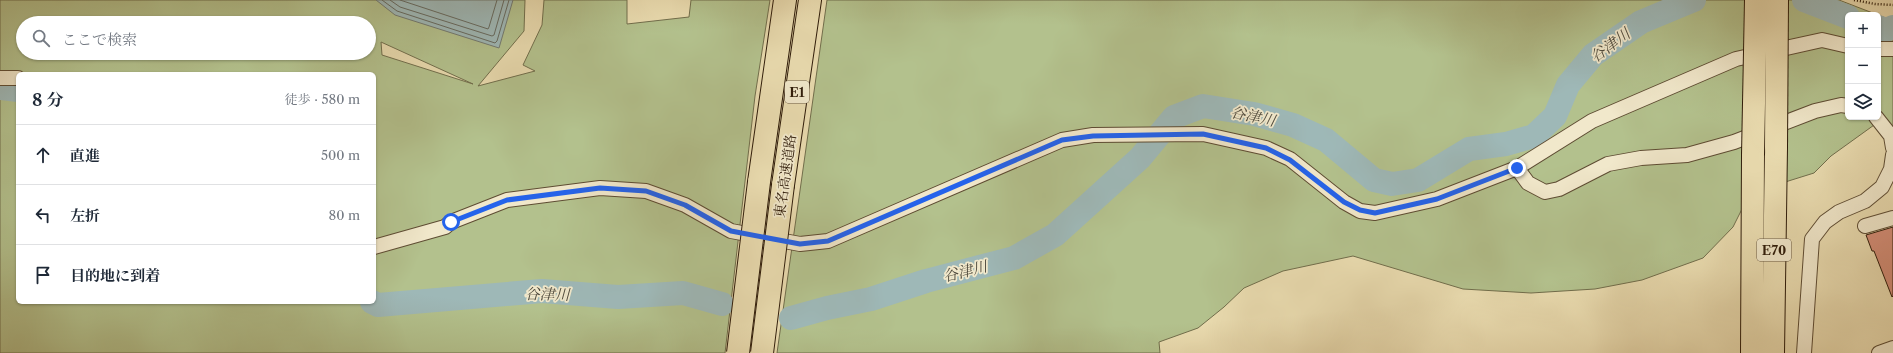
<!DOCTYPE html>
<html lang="ja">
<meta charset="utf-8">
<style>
:root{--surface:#fff;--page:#f2f2f3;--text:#1f2937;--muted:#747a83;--line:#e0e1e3}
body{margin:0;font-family:"Libre Caslon Text","Noto Serif JP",serif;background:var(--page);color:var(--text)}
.controls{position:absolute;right:12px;top:12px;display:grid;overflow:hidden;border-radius:6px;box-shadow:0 1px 3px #0004}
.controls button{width:36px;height:36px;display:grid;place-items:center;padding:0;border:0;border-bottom:1px solid var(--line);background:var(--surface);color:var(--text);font:20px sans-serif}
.stop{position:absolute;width:12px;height:12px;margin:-9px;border:3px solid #2563eb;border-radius:50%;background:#fff}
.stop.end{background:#2563eb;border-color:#fff;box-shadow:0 1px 4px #0008}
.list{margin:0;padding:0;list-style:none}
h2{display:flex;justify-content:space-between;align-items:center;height:52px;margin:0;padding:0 16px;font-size:17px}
h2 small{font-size:13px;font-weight:400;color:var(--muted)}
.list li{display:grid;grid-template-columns:26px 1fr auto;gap:12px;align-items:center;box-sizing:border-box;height:60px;padding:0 16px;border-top:1px solid var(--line)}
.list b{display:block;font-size:15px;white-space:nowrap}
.list em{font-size:13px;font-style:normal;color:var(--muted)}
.icon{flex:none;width:22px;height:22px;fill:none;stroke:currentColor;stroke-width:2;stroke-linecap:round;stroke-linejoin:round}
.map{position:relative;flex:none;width:1893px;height:353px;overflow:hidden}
.search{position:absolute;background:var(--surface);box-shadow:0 1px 3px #0004;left:16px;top:16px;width:360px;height:44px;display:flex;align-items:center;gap:10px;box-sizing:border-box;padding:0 14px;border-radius:22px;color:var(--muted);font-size:15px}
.panel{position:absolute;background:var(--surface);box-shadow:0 1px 3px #0004;left:16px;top:72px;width:360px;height:232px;border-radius:6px}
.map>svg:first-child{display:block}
.green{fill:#b3c18d;stroke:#716e4c;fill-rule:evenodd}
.water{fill:#9eb8b7;stroke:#727a72}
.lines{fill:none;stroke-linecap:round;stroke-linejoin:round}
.shore{stroke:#666a60;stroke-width:1}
.river{stroke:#9eb8b7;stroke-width:24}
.building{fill:#d38c76;stroke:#2f1c0a}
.street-casing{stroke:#5e4c33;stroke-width:16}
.highway-casing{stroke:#2f1c0a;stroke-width:24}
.path{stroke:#2f1c0a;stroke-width:2.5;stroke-dasharray:1 2;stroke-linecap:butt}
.street{stroke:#f1e8cb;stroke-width:14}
.highway{stroke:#e9dbaf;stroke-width:22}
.highway-bridge-casing{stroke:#2f1c0a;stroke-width:24;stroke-linecap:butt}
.highway-bridge{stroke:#e9dbaf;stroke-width:22}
.route{stroke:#2563eb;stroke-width:5}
.labels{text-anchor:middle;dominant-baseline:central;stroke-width:3.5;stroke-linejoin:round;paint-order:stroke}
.shield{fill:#f1e8cb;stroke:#695944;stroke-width:1}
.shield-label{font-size:13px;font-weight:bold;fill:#2f1c0a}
.street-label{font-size:14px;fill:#2f1c0a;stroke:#f1e8cb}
.water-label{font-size:15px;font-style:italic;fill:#504b3e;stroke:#f1e8cb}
</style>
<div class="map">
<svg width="1893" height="353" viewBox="0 0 1893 353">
<rect width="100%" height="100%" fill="#e9dbaf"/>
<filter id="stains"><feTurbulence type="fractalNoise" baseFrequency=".005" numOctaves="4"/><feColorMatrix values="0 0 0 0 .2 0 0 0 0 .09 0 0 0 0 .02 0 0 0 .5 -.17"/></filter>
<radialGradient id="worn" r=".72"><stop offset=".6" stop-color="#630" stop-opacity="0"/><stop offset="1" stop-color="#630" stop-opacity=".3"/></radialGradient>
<g class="green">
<path d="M 0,0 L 525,0 L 524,31 L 478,86 L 535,71 L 523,65 L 542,25 L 544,0 L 627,0 L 627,24 L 689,17 L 691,0 L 770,0 L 755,96 L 725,353 L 0,353 ZM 23,23 L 369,23 L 369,53 L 23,53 ZM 381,42 L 473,84 L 382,55 ZM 18,74 L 374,74 L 374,302 L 18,302 Z"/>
<polygon points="827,0 1839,0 1878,15 1848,15 1848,117 1878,117 1878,15 1893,21 1893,129 1881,120 1831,156 1814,173 1750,193 1733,227 1703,258 1642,280 1595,289 1531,293 1463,289 1353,256 1283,271 1244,288 1224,307 1198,328 1159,342 1160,353 777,353"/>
</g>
<polygon class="water" points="376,0 513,0 499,48 395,15"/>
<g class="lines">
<g class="shore">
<polyline points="382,0 397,11 495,43 497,41 509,0"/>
<polyline points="390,0 400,7 492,36 494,35 504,0"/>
<polyline points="400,0 488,29 489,27 497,0"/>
</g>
<g class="river">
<polyline points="1804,0 1848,17"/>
<polyline points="1878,27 1886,30 1893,27"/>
<polyline points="0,88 18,90"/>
<polyline points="372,302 378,305 542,291 618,297 683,293 722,304"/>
<polyline points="791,318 827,308 871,299 926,281 1014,258 1055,235 1140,158 1174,117 1203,106 1254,114 1293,125 1326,140 1374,180 1392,184 1418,180 1469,149 1506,144 1534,136 1555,116 1568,85 1593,55 1641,22 1694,0"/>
</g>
</g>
<polygon class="building" points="1893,227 1893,296 1892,297 1874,251 1872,251 1866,235"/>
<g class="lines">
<defs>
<g id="street">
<polyline points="1878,49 1893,49"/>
<polyline points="0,78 18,78"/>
<polyline points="1876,117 1891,136 1893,148"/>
<polyline points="1517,168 1528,183 1545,192 1559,189 1608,164 1641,158 1687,155 1734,142 1815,111 1841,105 1848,106"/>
<polyline points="1865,226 1893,218"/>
<polyline points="374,247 445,227 451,222 507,200 600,188 646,191 685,205 731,231 800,244 828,241 1062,140 1093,135 1203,134 1266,148 1290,159 1344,202 1360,211 1375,213 1437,199 1517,168 1592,121 1736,59 1822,40 1848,46"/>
<polyline points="1804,353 1812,239 1825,222 1839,212 1865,201 1882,187 1891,169 1893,155"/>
<polyline points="1879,353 1893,348"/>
</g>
<g id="highway">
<polyline points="759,182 785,0"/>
<polyline points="783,185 810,0"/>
<polyline points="1752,353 1753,155"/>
<polyline points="1773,353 1776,147"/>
</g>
</defs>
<use href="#street" class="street-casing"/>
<use href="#highway" class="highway-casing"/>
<polyline class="path" points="1854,0 1875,4 1893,5"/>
<use href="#street" class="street"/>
<use href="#highway" class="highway"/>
<defs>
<g id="highway-bridge">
<polyline points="1776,147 1777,0"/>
<polyline points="1753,155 1756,0"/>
<polyline points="738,353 759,182"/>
<polyline points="762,353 783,185"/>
</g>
</defs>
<use href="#highway-bridge" class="highway-bridge-casing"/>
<use href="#highway-bridge" class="highway-bridge"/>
</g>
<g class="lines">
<polyline class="route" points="451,222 507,200 600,188 646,191 685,205 731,231 800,244 828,241 1062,140 1093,136 1203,134 1266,148 1290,160 1344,202 1360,210 1375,213 1437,199 1517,168"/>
</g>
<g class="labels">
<g class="shield">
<rect x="785" y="81" width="24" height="22" rx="3"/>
<rect x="1757" y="239" width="34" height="22" rx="3"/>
</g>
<g class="shield-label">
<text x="797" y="92">E1</text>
<text x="1774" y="250">E70</text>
</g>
<g class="street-label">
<text transform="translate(785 176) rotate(-82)">東名高速道路</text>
</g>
<g class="water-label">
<text transform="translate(1610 45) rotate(-37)">谷津川</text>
<text transform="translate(1253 116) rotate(12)">谷津川</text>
<text transform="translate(965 271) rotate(-14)">谷津川</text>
<text transform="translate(547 294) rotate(1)">谷津川</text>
</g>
</g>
<rect width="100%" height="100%" filter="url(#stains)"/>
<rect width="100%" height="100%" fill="url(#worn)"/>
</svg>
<div class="controls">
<button>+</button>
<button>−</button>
<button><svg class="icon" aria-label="layers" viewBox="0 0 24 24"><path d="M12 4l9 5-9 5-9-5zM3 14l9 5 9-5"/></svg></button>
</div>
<div class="stop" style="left:451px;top:222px"></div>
<div class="stop end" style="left:1517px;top:168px"></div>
<div class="search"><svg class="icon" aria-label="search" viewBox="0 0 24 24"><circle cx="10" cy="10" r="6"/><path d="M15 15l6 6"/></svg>ここで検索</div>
<section class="panel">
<h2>8 分<small>徒歩 · 580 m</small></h2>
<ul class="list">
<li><svg class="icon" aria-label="ahead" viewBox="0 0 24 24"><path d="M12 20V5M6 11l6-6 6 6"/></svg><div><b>直進</b></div><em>500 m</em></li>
<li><svg class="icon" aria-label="left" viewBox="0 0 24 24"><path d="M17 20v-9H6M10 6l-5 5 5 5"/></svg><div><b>左折</b></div><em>80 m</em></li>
<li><svg class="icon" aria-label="arrive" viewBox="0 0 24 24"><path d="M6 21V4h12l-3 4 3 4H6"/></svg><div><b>目的地に到着</b></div></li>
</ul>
</section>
</div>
